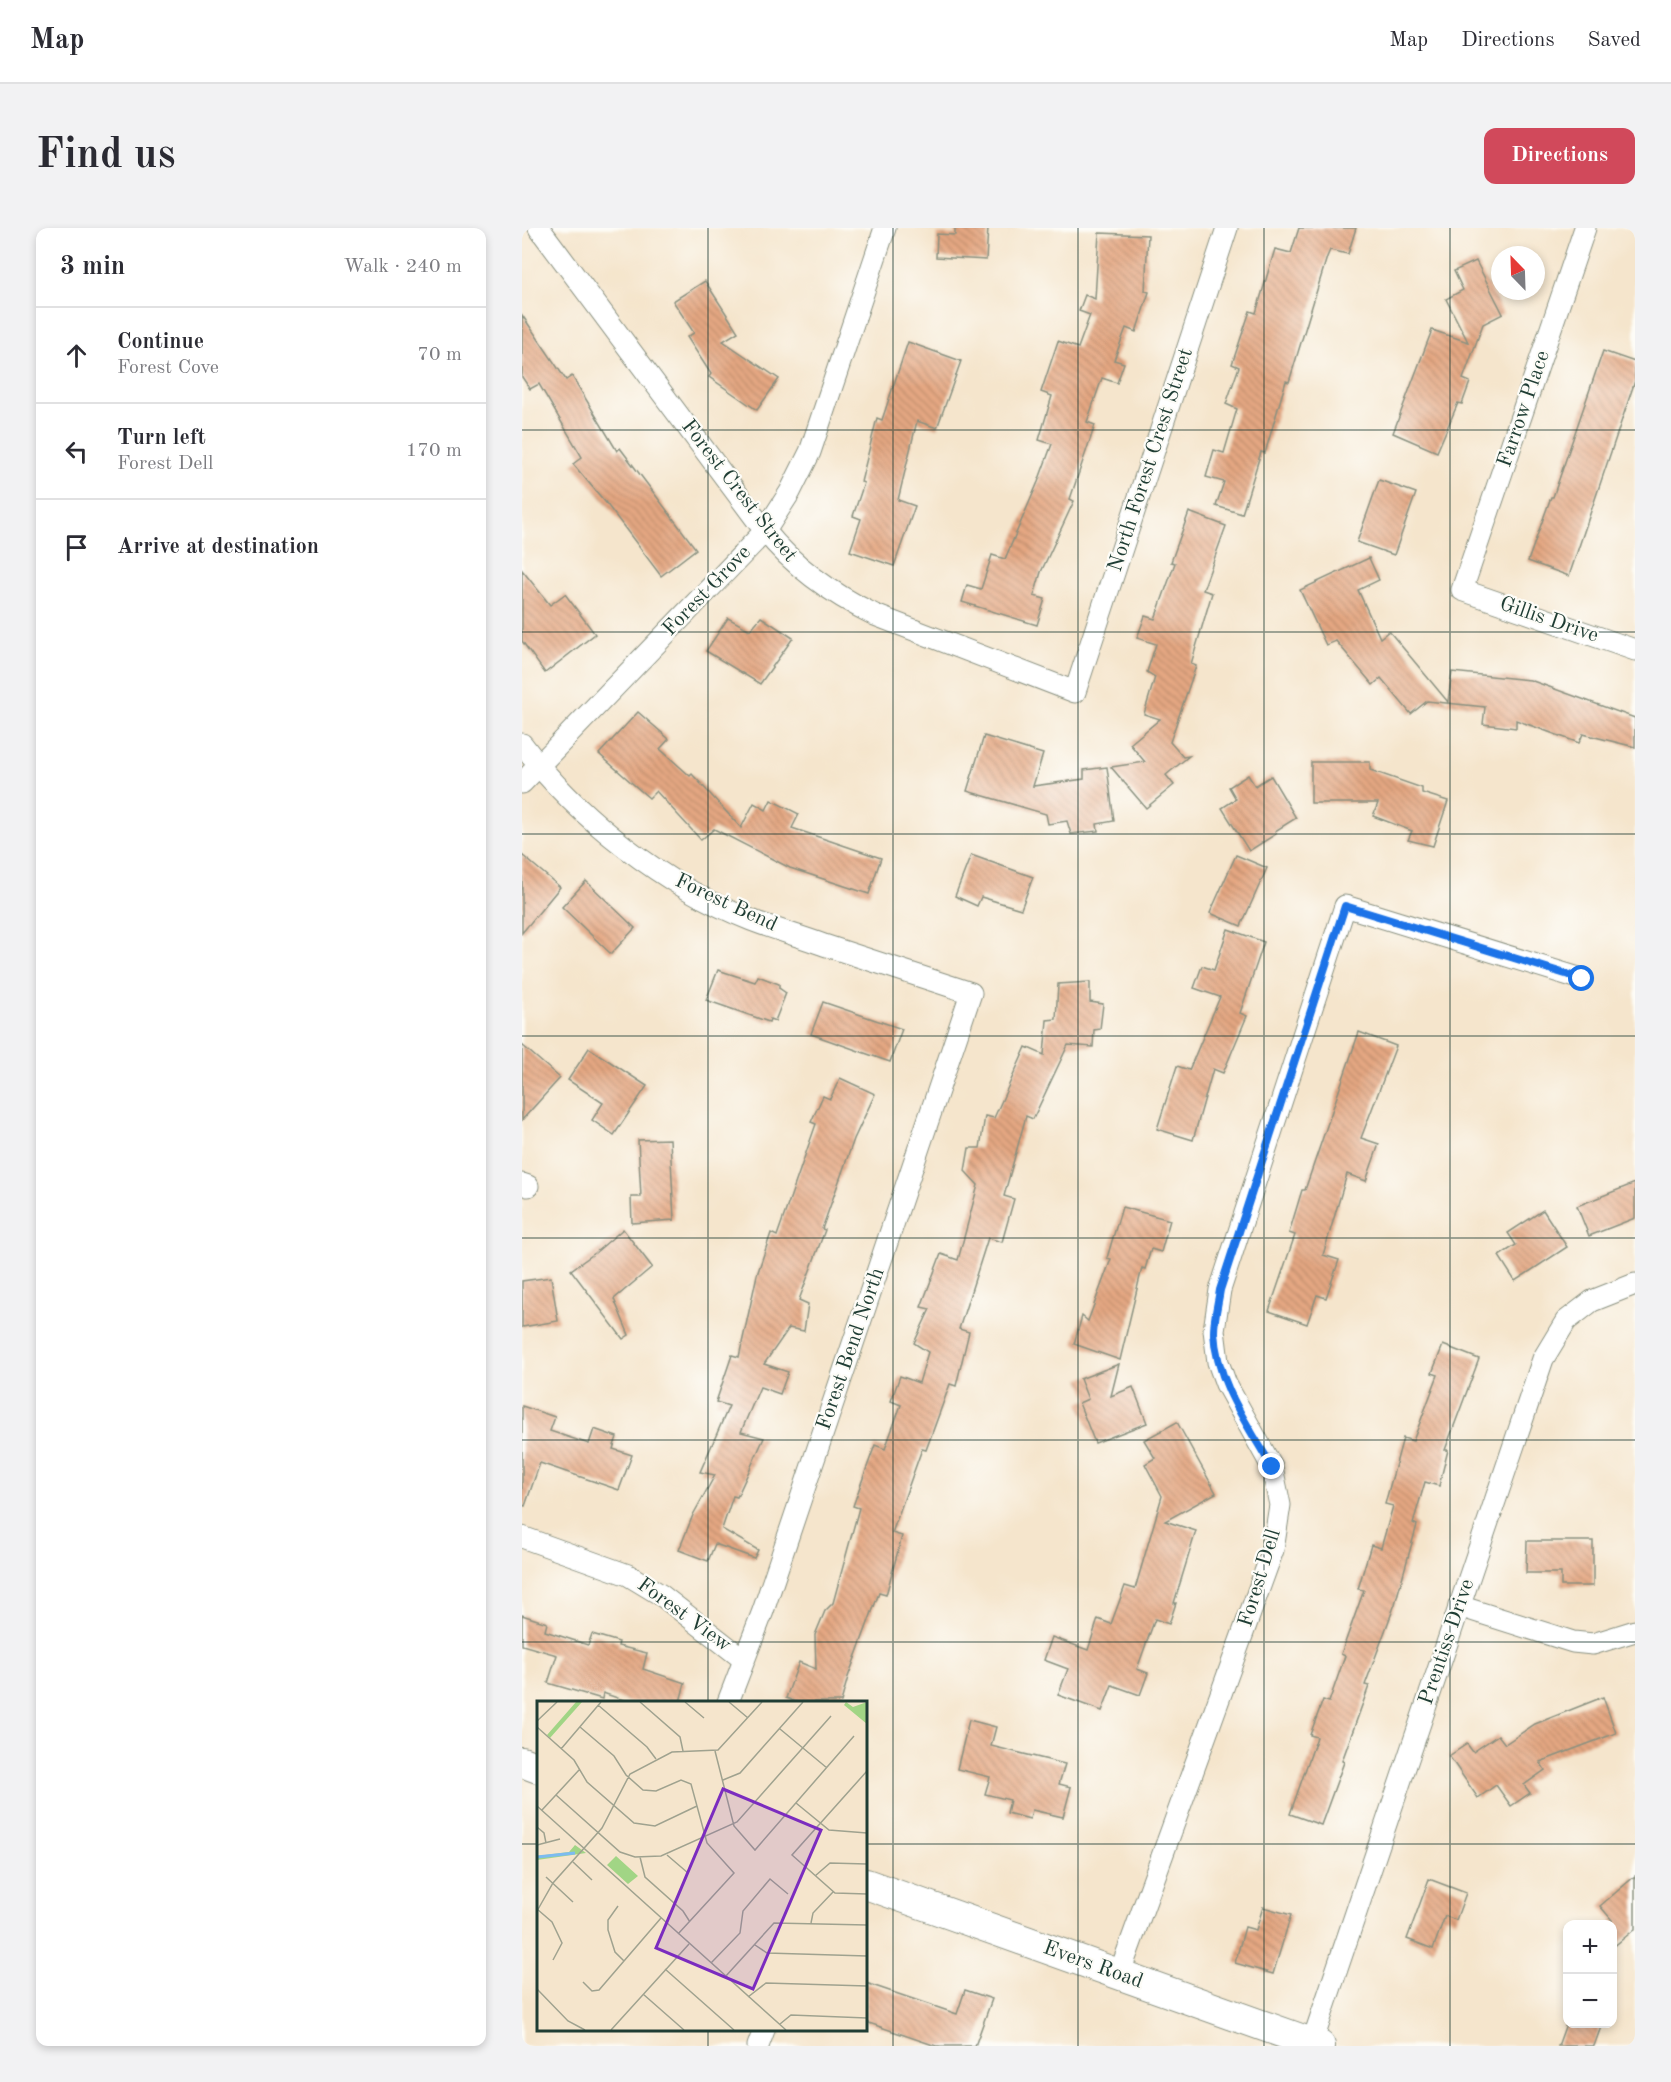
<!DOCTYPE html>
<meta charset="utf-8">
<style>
:root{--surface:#fff;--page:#f2f2f3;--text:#2b2b33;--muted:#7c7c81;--line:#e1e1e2;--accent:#d1495b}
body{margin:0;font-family:"Old Standard TT",serif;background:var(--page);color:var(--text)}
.controls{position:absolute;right:18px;bottom:18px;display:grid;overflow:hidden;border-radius:12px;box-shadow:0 3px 9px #0003}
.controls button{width:54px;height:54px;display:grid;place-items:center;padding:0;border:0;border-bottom:2px solid var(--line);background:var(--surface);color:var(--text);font:30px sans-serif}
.compass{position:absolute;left:969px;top:18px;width:54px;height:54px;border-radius:50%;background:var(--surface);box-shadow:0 3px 9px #0003;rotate:337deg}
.stop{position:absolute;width:18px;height:18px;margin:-14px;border:4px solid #1a73e8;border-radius:50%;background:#fff}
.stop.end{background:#1a73e8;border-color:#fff;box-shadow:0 2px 6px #0008}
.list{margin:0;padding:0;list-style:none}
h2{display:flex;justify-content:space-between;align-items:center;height:78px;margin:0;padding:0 24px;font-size:26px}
h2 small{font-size:20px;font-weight:400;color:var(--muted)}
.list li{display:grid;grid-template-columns:39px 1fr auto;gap:18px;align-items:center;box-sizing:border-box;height:96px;padding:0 24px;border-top:2px solid var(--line)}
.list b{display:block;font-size:22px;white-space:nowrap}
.list p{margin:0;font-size:20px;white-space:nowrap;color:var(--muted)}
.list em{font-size:20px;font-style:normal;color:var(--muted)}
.icon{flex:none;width:33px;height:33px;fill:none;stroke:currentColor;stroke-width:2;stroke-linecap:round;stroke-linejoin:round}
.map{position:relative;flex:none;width:1113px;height:1818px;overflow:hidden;border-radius:12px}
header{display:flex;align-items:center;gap:36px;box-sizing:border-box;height:84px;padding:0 30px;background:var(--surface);border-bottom:2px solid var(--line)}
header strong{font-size:28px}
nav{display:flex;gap:33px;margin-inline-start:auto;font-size:21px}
.intro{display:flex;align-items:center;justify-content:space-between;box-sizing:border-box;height:144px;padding:0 36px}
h1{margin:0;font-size:42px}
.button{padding:15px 27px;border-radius:12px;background:var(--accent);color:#fff;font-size:21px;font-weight:700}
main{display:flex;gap:36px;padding:0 36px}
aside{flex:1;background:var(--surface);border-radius:12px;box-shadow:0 3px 9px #0003}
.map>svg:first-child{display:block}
.building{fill:url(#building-back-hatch)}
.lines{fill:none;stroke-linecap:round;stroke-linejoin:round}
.minor-casing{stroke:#8a9180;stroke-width:23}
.secondary-casing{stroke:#8a9180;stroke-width:32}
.minor{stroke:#fff;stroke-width:21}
.secondary{stroke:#fff;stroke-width:30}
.route{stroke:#1a73e8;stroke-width:8}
.grid{fill:none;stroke:#1f3d34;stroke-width:1.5;stroke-opacity:0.55}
.labels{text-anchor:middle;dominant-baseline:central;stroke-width:4.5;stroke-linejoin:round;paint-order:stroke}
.street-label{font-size:21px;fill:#1f3d34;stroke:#fdfcf7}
.inset-river{fill:none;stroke:#7cbbf0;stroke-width:3}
.inset-road{fill:none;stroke:#9fa28f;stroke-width:1.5}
.view{fill:#7b2cbf;fill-opacity:0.15;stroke:#7b2cbf;stroke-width:3}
.inset-edge{fill:none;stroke:#1f3d34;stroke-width:3}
</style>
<header>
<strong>Map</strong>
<nav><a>Map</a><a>Directions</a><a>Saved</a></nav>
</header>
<div class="intro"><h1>Find us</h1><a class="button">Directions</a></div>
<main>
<aside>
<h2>3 min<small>Walk · 240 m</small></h2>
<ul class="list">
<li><svg class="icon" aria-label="ahead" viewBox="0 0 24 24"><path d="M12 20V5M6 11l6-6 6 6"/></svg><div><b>Continue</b><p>Forest Cove</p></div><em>70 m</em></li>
<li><svg class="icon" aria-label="left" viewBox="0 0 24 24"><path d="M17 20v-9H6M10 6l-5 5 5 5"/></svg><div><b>Turn left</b><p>Forest Dell</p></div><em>170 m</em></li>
<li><svg class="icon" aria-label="arrive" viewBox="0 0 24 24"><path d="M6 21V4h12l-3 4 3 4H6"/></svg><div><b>Arrive at destination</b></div></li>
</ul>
</aside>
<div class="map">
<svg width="1113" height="1818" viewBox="0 0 1113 1818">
<defs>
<pattern id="building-back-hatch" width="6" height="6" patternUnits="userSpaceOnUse" patternTransform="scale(1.5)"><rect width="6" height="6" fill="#e5a782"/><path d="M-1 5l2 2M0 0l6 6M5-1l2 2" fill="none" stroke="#b9896b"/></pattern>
</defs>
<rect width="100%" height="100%" fill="#fdfcf7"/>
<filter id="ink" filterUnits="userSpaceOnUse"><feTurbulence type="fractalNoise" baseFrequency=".0167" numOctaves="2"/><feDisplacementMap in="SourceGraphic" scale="12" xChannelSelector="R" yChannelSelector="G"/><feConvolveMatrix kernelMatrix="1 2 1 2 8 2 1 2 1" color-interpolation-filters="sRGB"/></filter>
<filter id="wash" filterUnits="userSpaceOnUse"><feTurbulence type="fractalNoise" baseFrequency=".008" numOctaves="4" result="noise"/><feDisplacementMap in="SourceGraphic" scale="24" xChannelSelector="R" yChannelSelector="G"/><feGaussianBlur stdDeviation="1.35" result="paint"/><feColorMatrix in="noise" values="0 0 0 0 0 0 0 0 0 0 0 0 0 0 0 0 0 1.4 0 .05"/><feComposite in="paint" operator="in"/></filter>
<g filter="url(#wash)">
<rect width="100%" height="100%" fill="#f5e5cc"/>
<g id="blocks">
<g class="building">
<polygon points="433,0 466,0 464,32 414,29 415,6 433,7"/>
<polygon points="777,0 834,0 826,26 808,22 805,29 767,154 764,153 743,225 739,224 720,286 694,278 702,254 684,249 692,222 702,225 715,181 704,176 717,139 710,136 728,83 734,85 753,21 769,25"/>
<polygon points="577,5 626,7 623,63 627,64 614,104 604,100 592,132 602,135 595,155 580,150 565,194 573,197 548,271 552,273 519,344 512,368 523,371 515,397 440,374 445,357 459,361 470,327 483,331 516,254 530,216 517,212 530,168 519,164 536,113 556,120 568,87 557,83 563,67 573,71"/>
<polygon points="954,33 981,86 961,96 941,151 948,154 940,176 936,175 915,224 871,205 910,102 946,114 924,71 941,62 932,43"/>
<polygon points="183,53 216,104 201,113 257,151 235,182 187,149 189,146 165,109 172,105 151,73"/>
<polygon points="0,87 44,152 50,148 95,223 98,220 174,321 139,348 84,275 51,236 60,229 17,156 8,161 0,149"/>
<polygon points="386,114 439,133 415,200 395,193 376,272 393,278 372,338 328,323 339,291 331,288 342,255 339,254 355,190 360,192"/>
<polygon points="1081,123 1113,134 1113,153 1047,348 1006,333 1029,269 1031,269"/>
<polygon points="857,252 894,265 872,327 835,314"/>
<polygon points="667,284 704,298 681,362 690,365 669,436 674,438 648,514 661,529 667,528 644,547 652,557 624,580 589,539 623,534 608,516 638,491 622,486 633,449 625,444 634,416 615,410 623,388 633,391 653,335 649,334"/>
<polygon points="847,330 857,352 836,362 858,410 867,403 926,474 930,444 1008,452 1113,490 1113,519 1061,506 1057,515 994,492 994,500 961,496 963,479 905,473 889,486 859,450 851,457 814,413 804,417 778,362"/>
<polygon points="0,342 28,377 43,366 73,406 23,445 0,413"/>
<polygon points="239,389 271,410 238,456 184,423 206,390 228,402"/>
<polygon points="116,484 147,511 138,521 168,548 170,546 219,600 232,575 244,582 249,572 277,586 270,600 359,630 347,666 268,640 192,601 179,612 134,563 127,570 77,526"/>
<polygon points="462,508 521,526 511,558 562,551 562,542 585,539 592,593 575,596 576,603 549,606 545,593 526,596 524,586 445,563"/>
<polygon points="789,534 848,534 848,542 900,560 900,565 926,573 911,618 886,612 890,603 851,588 856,575 789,575"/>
<polygon points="726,547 733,558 749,548 774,590 753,603 754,606 727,623 700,580 714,571 707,559"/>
<polygon points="0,627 38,659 0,705"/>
<polygon points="449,627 511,649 499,681 459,669 455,678 433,668"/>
<polygon points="714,627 745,640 719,698 688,685"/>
<polygon points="64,653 113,700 89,726 40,679"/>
<polygon points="706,701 742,714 718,785 725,788 701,845 691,841 671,912 635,901 655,838 667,842 698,769 672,760 680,738 692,742"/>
<polygon points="196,742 233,754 236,748 257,756 257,760 264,765 253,793 248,791 247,794 184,772"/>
<polygon points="568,754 568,774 581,776 578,801 572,802 571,819 546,817 511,891 504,888 482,968 492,971 480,1014 466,1010 437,1101 447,1104 434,1158 428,1156 404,1222 400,1221 370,1305 380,1308 364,1367 357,1365 326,1449 319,1474 274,1474 264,1470 277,1434 294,1441 293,1407 303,1383 311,1375 337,1280 331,1278 353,1217 363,1221 379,1177 369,1173 378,1148 397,1155 406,1124 392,1115 408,1081 399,1079 419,1026 436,1032 456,957 443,943 447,920 458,920 463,888 472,890 504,819 522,827 525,792 534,791 536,756"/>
<polygon points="301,774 380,801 368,834 289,806"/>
<polygon points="837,804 874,818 839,910 857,916 844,953 825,946 801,1027 817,1032 804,1070 795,1067 785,1096 747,1083 773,1007 767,1005 780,962 783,962"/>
<polygon points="0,817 38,850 0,892"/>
<polygon points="67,820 125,858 92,907 70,892 81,875 46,852"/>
<polygon points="318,850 353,866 332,911 300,1001 303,1002 277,1072 286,1076 282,1103 267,1100 242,1136 266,1144 258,1166 238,1159 219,1204 242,1210 215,1269 211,1268 200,1301 236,1322 232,1330 193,1316 186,1333 157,1322 171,1287 193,1247 178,1244 207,1178 194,1174 210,1127 217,1129 235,1047 249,1005 255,1008 294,896 289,894 301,868 308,871"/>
<polygon points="148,911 152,992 110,995 109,969 119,969 116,912"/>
<polygon points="1113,955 1113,990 1067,1008 1055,978"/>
<polygon points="600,979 648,992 639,1024 629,1021 623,1041 620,1040 598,1132 552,1116 560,1088 566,1093 589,1031 585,1030"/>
<polygon points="1021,982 1045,1019 993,1053 977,1028 994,1017 986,1005"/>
<polygon points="101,1001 130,1039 92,1071 107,1107 101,1111 49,1042 73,1025"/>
<polygon points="29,1049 36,1093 0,1099 0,1053"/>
<polygon points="921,1117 957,1131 923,1222 926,1222 917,1258 903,1254 891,1295 895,1297 873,1376 843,1457 847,1458 820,1533 822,1534 799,1597 768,1586 795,1509 788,1507 801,1472 807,1474 823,1428 819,1426 842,1362 836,1361 849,1317 859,1320 871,1278 863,1276 881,1210 891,1213 916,1147 910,1145"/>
<polygon points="597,1136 589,1168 611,1159 625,1195 573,1215 557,1175 566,1171 558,1151"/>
<polygon points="0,1178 33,1189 28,1203 67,1216 72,1201 95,1209 91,1221 110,1227 97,1262 18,1235 3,1278 0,1277"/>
<polygon points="655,1194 694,1265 643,1293 674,1303 652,1375 654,1375 647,1396 633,1391 615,1441 626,1445 618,1467 590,1457 580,1483 536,1467 546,1441 522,1432 530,1409 566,1422 576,1391 589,1396 603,1358 613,1361 640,1268 623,1236 633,1230 622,1212"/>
<polygon points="1005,1313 1071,1313 1071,1358 1039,1358 1039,1345 1004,1345"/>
<polygon points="0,1387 25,1395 23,1403 66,1417 70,1406 97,1414 96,1418 125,1425 121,1441 163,1455 158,1474 107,1474 81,1465 80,1471 26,1455 35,1427 0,1417"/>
<polygon points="1081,1469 1094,1505 1018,1534 1023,1542 1002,1557 1008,1565 989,1578 974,1557 956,1570 927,1528 945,1516 951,1524 976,1507 983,1516 1013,1496"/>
<polygon points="447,1492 474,1499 469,1518 543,1536 537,1556 549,1559 541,1589 510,1582 508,1591 485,1585 488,1572 463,1566 468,1549 435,1541"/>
<polygon points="1113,1648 1113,1701 1090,1720 1090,1692 1078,1678"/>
<polygon points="907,1651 944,1665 934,1692 923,1688 911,1721 885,1711"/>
<polygon points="741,1679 769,1687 751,1746 713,1735 723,1699 734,1702"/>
<polygon points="344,1755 435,1786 443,1762 470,1771 453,1818 414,1818 344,1794"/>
<polygon points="1044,1796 1080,1796 1072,1818 1036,1818"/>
</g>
</g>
</g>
<g filter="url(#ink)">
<use href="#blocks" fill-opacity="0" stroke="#8a9180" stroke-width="1.5"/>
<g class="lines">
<defs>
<g id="minor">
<path d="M 17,0 L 243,303 C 273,340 310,366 353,387 L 553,464 L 705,0"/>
<polyline points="1063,0 940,362 1113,422"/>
<path d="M 0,516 C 54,589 144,659 229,692 C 252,701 278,708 302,717 C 351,733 400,749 449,765 L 241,1383 L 206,1474"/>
<polyline points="0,555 243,303 268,264 288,224 363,0"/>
<polyline points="0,956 6,958"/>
<polyline points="0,1309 106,1347 139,1367 221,1431"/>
<polyline points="937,1378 1051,1414 1071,1416 1113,1403"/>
<polyline points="597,1747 751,1322 758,1277 750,1239 704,1156 696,1134 692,1102 698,1062 823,678 1060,751"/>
<polyline points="790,1815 1021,1131 1044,1093 1070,1073 1113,1056"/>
<polyline points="236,1818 242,1802"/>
</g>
<g id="secondary">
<polyline points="0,1534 16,1540"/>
<polyline points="344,1656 798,1818"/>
</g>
</defs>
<use href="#minor" class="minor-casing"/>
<use href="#secondary" class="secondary-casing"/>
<use href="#minor" class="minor"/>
<use href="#secondary" class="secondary"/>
</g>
</g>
<g class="lines" filter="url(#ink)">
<path class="route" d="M 750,1239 C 726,1197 694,1154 692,1104 C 692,1090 696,1075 698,1062 L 823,678 L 1060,751"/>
</g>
<path class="grid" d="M 186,0 L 186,1474M 371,0 L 371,1818M 556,0 L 556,1818M 742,0 L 742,1818M 928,0 L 928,1818M 0,202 L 1113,202M 0,404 L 1113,404M 0,606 L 1113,606M 0,808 L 1113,808M 0,1010 L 1113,1010M 0,1212 L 1113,1212M 0,1414 L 1113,1414M 0,1616 L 16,1616M 344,1616 L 1113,1616M 186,1802 L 186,1818"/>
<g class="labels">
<g class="street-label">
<text transform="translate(1002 181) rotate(-71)">Farrow Place</text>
<text transform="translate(629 232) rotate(-72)">North Forest Crest Street</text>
<text transform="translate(217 263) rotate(52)">Forest Crest Street</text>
<text transform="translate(185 363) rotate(-46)">Forest Grove</text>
<text transform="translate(1027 392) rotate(19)">Gillis Drive</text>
<text transform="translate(204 675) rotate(25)">Forest Bend</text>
<text transform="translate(329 1121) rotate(-71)">Forest Bend North</text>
<text transform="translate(738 1350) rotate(-73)">Forest Dell</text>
<text transform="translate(162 1387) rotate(36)">Forest View</text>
<text transform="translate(925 1414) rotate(-71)">Prentiss Drive</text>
<text transform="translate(571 1737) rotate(20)">Evers Road</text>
</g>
</g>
<g transform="translate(15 1473)">
<rect width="330" height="330" fill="#f5e5cc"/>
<path d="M 39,1 L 45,1 L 13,37 L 10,34 ZM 309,1 L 316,6 L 330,1 L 330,23 L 307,4 ZM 38,144 L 49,152 L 0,159 L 0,155 L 32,151 ZM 79,155 L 101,175 L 91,183 L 70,164 Z" fill="#a1d585"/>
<path class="inset-river" d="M 0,156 L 38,152"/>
<path class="inset-road" d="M 103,1 L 143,36 L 146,50M 148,1 L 167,17M 192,1 L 211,17M 61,4 L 110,46 L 119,58M 0,20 L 20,1M 0,26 L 37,59 L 50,81 L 97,122 L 118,125 L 160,105M 43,26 L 77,55 L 89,74 L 106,89 L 119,90 L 144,79 L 154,83 L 170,142 L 197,172 L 141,233M 243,28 L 290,67M 24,48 L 64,1M 178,50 L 197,125 L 218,149 L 317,35M 330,70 L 255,154 L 298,192 L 330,193M 186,79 L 203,72 L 266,1M 19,94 L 83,151 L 98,156 L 124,155 L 200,121 L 294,15M 259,102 L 292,129 L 330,132M 0,105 L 249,329M 5,109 L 42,69M 0,126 L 7,132 L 9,142M 0,144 L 23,138M 130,154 L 151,172M 103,156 L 108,176 L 146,210 L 153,221M 36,161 L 55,179M 278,175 L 293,162 L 330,163M 9,176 L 36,201M 81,205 L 71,219 L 71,229 L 78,251 L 87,260M 0,208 L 15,221 L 25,242 L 16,259M 0,210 L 16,182 L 65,127 L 93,73 L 135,51 L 181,49 L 225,1M 274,222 L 276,212 L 296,191M 218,244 L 230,252 L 330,255M 174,262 L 203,232 L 206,210 L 233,178 L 251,193M 128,268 L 197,329M 188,276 L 237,222 L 330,224M 46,281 L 55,290 L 62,289 L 124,217M 0,288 L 31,320 L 48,329M 106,293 L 147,329M 211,296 L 229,282 L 330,285M 243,323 L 254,314 L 330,317M 74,329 L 152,243"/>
<path class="view" d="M 186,88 L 284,129 L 216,288 L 119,247 Z"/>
<rect width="330" height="330" class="inset-edge"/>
</g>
</svg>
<div class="controls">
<button>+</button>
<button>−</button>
</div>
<svg class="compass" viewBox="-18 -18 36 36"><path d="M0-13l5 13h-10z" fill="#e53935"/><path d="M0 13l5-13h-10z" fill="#7c7c81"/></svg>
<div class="stop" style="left:1060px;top:751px"></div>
<div class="stop end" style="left:750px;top:1239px"></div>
</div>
</main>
